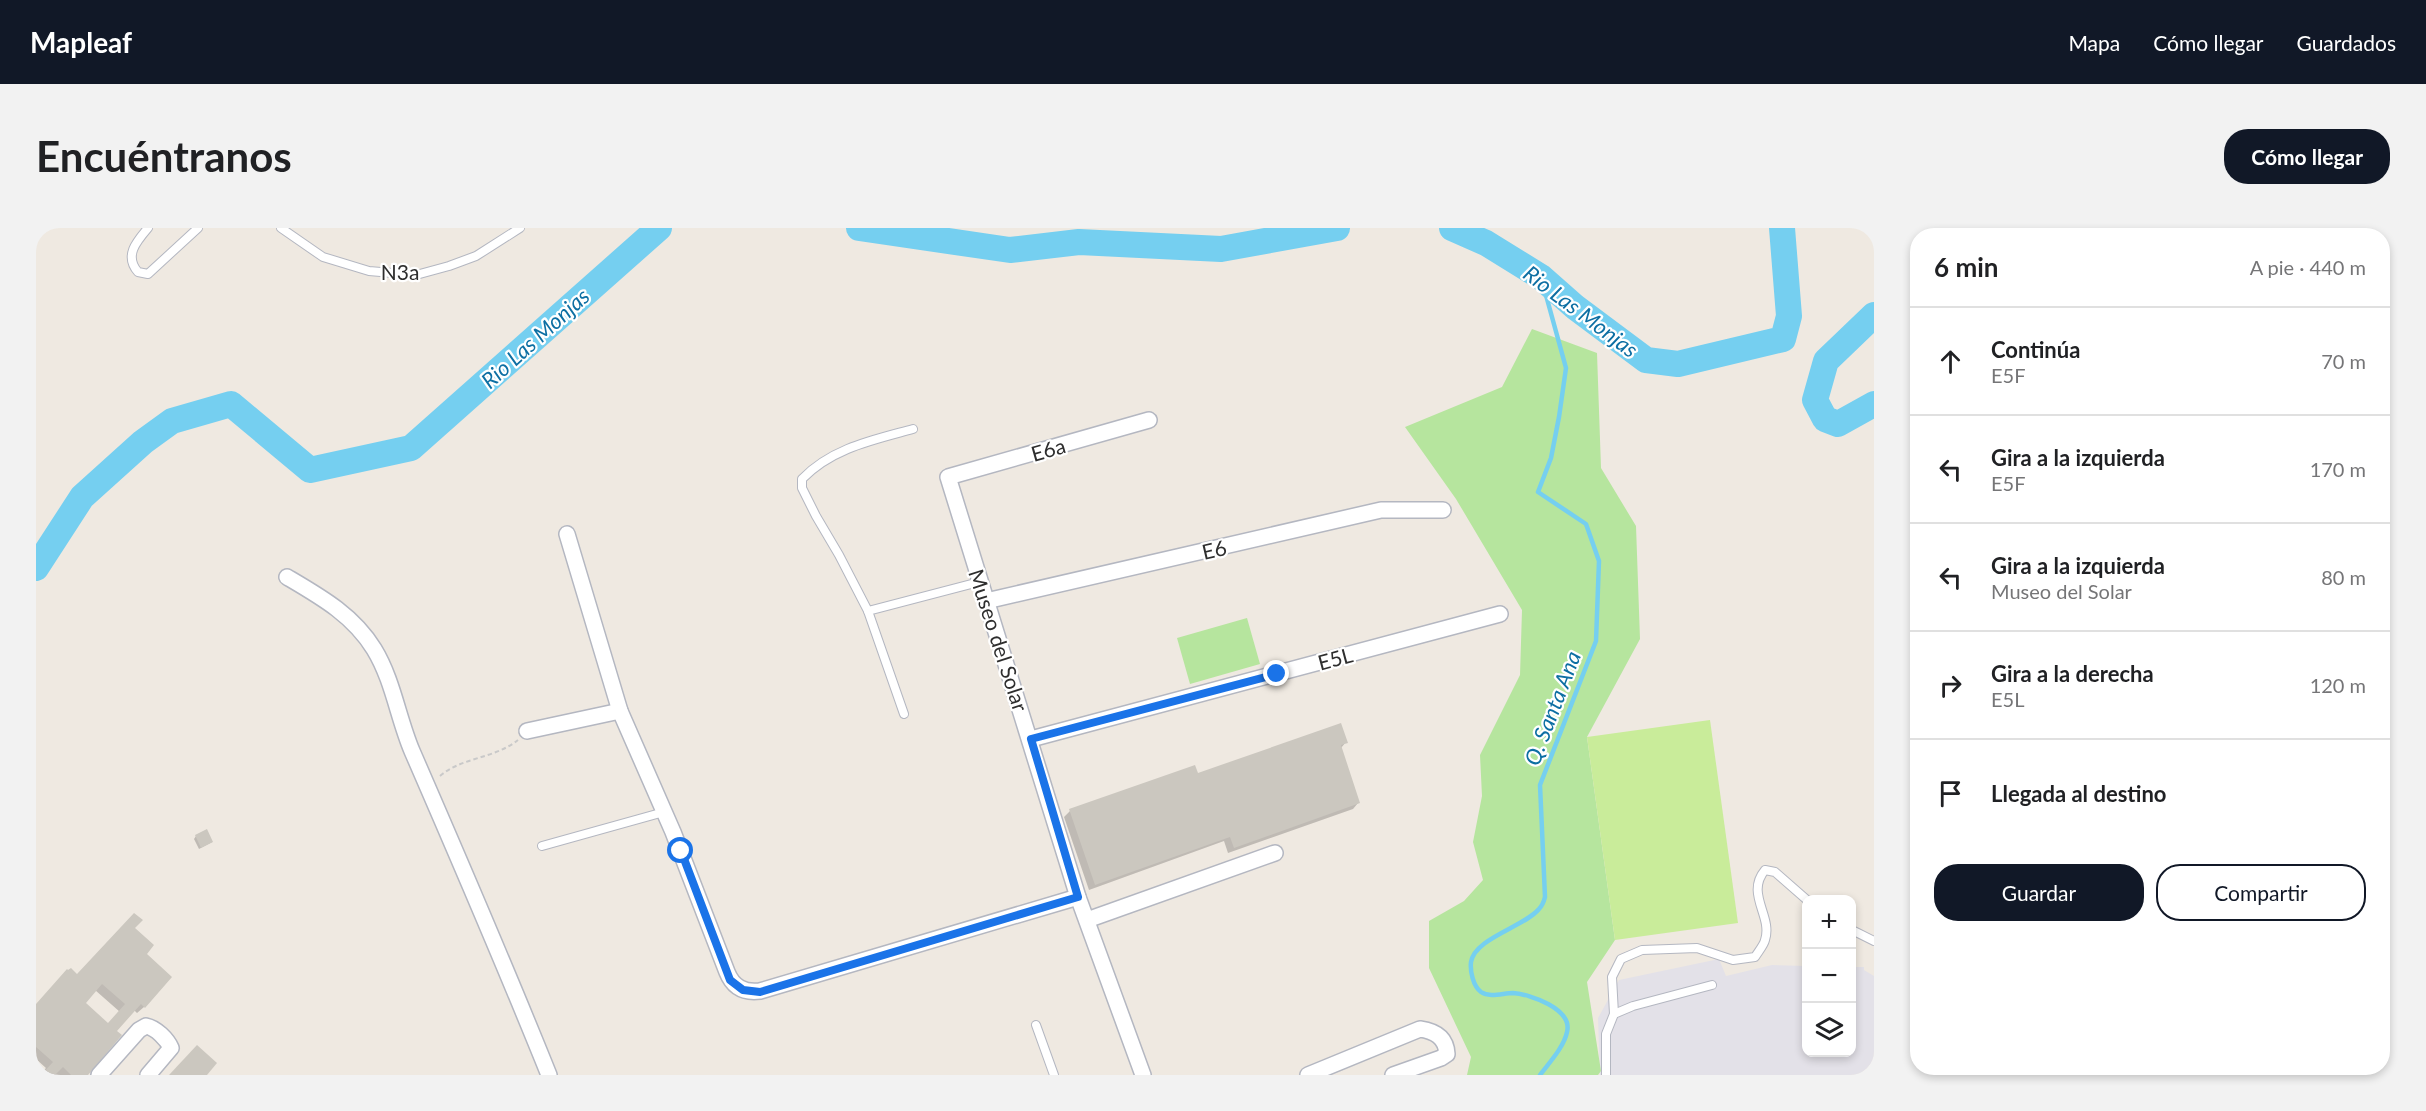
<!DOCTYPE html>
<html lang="es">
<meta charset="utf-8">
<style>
:root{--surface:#fff;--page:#f2f2f2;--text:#202124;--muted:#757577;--line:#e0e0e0;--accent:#111827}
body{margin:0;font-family:Lato,sans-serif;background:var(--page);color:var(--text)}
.controls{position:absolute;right:18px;bottom:18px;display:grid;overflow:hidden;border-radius:12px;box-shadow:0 3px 9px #0003}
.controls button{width:54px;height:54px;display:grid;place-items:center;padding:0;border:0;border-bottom:2px solid var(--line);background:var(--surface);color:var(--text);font:30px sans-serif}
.stop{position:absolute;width:18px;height:18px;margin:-14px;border:4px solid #1a73e8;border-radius:50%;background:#fff}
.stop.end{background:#1a73e8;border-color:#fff;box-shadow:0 2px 6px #0008}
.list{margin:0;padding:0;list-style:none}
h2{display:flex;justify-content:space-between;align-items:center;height:78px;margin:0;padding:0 24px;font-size:26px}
h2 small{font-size:20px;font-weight:400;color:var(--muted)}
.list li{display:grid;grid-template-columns:39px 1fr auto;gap:18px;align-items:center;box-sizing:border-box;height:108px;padding:0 24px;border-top:2px solid var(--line)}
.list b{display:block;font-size:22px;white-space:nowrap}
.list p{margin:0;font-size:20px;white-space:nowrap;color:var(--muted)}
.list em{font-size:20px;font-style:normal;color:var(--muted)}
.actions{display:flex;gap:12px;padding:18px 24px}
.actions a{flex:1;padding:14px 0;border:2px solid var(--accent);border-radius:24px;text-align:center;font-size:21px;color:var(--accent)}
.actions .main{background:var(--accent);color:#fff}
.icon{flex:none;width:33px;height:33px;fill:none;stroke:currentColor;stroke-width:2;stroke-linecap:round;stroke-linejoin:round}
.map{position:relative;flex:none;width:1838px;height:847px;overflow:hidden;border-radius:24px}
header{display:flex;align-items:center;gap:36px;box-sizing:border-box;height:84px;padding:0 30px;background:var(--accent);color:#fff}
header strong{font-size:28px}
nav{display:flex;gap:33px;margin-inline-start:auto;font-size:21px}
.intro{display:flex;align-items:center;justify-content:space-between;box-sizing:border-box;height:144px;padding:0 36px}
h1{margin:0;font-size:42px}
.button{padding:15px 27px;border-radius:24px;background:var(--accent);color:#fff;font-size:21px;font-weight:700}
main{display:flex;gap:36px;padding:0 36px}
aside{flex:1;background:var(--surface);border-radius:24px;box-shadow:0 3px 9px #0003}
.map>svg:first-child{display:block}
.industrial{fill:#e3e1e8}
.green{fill:#b6e59e}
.pitch{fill:#c9ec9a}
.shadow{fill:#0003;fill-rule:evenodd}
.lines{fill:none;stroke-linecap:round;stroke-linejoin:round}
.stream{stroke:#75cff0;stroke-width:4.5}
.river{stroke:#75cff0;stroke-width:26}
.building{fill:#cbc7bf;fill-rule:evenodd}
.service-casing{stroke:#b4b7c1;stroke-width:10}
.minor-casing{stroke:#b4b7c1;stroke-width:18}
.path{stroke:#c9c9c9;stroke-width:2;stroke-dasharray:4.5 3;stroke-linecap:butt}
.service{stroke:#fff;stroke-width:8}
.minor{stroke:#fff;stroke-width:15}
.route{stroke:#1a73e8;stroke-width:8}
.labels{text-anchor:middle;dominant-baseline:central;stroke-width:4.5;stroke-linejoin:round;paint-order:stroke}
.street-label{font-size:21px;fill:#2e2e2e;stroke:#fff}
.water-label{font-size:22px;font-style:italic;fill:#0d6fa3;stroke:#fff}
</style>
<header>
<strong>Mapleaf</strong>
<nav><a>Mapa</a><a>Cómo llegar</a><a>Guardados</a></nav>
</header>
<div class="intro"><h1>Encuéntranos</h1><a class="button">Cómo llegar</a></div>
<main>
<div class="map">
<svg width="1838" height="847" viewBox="0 0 1838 847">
<rect width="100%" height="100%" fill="#efe9e1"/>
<polygon class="industrial" points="1683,731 1690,748 1736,737 1770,738 1770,824 1816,824 1816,739 1828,739 1828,742 1838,748 1838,847 1564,847 1562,790 1583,752"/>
<g class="green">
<polygon points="1496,101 1561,125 1565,240 1600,298 1604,411 1551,509 1579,712 1551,754 1565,843 1562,847 1431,847 1435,829 1393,740 1393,693 1428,673 1447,652 1437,614 1446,568 1444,527 1484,447 1486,382 1420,271 1369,199 1466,159"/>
<polygon points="1211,390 1224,436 1154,456 1141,410"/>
</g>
<polygon class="pitch" points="1674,492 1702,695 1579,712 1551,509"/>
<g class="shadow">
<polygon points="1310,514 1305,520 1322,575 1317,581 1192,625 1188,613 1053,662 1028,589 1034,583 1161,547"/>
<polygon points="160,608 176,614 163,621 158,611"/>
<path d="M 97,700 L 109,726 L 108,779 L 101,785 L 98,782 L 79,803 L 49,847 L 3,847 L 10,840 L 0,831 L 0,777 L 41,748 ZM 59,762 L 84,784 L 72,797 L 48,776 Z"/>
</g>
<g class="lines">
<path class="stream" d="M 1504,847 C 1513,835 1528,819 1531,804 C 1537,781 1494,766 1477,765 C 1467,765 1454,770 1445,764 C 1437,758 1434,743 1435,734 C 1439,710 1488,699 1503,681 C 1506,678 1508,673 1509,669 L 1504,557 L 1560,413 L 1563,333 L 1550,296 L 1502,264 L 1515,230 L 1523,189 L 1530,140 L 1505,49"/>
<g class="river">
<polyline points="823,0 974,22 1043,14 1185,21 1301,0"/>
<polyline points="1416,0 1450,15 1505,49 1539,79 1610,132 1642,136 1747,111 1753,88 1746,0"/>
<polyline points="1838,87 1790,133 1779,172 1789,191 1802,196 1838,176"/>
<polyline points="0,340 46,269 107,214 136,193 195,176 274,242 375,220 623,0"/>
</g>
</g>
<g class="building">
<polygon points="1305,495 1312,515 1305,517 1324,575 1198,620 1194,609 1059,657 1033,581 1159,537 1162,545"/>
<polygon points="171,601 177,614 165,620 159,607"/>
<path d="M 98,685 L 107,692 L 99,700 L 118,717 L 111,726 L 136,749 L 109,780 L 105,776 L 81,803 L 86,807 L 52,847 L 35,847 L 27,839 L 19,847 L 5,847 L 17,834 L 0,819 L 0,776 L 31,741 L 32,742 L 35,740 L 41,746 ZM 66,756 L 89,776 L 72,795 L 50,775 Z"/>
<polygon points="161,817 181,835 171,847 133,847"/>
</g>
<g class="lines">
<defs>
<g id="service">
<path d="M 112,0 C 100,14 88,28 102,44 L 112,46 L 162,0"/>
<polyline points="245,0 287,29 333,43 380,47 413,38 440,28 484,0"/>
<polyline points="832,383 943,354"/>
<path d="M 868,486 L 832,383 L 803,327 L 780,288 L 766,260 L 766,251 C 796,220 837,212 877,201"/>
<polyline points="506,618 628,584"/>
<polyline points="1816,702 1838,713"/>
<path d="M 1578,786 L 1576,749 L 1585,731 L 1606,722 L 1661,720 L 1697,732 L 1719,729 C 1722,724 1728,717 1729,712 C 1737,688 1709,666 1729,642 L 1739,644 L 1771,672"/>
<polyline points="1000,797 1018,847"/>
<polyline points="1570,847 1570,806 1578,786 1597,778 1676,757"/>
</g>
<g id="minor">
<path d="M 531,306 L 584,483 L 637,604 L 691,744 C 697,759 708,765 724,763 L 1042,669"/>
<path d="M 251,349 C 285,369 317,387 338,421 C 357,452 362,490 376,523 C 423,631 469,738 513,847"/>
<polyline points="950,373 1345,282 1407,282"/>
<polyline points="491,503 584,483"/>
<polyline points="995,511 1464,386"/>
<polyline points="1051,692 1239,625"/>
<path d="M 63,847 L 103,802 L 110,798 C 120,800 131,811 135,820 L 112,847"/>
<polyline points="1107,847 1042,669 912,249 1113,192"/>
<path d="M 1272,847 L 1384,801 C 1398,803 1410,809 1411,826 L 1405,830 L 1357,847"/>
</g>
</defs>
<use href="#service" class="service-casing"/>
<use href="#minor" class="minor-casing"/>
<path class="path" d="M 404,548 C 426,529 458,531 482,512"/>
<use href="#service" class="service"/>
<use href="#minor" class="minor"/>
</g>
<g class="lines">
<polyline class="route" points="645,623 691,744 694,752 707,762 724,764 1042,669 995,511 1241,446"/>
</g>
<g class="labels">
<g class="street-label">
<text x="364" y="43">N3a</text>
<text transform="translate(1012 221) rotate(-16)">E6a</text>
<text transform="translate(1178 321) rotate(-13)">E6</text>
<text transform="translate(963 412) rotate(72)">Museo del Solar</text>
<text transform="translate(1299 430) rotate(-15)">E5L</text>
</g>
<g class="water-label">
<text transform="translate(1545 83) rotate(37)">Rio Las Monjas</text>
<text transform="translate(499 110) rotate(-42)">Rio Las Monjas</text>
<text transform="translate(1516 480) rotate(-69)">Q. Santa Ana</text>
</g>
</g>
</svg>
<div class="controls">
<button>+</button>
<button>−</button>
<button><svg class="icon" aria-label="layers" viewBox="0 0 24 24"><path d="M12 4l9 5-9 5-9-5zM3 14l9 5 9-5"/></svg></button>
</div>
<div class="stop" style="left:645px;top:623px"></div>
<div class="stop end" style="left:1241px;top:446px"></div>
</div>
<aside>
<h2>6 min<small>A pie · 440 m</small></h2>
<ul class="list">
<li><svg class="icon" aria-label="ahead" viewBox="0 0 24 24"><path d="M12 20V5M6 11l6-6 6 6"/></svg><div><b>Continúa</b><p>E5F</p></div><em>70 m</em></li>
<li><svg class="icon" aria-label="left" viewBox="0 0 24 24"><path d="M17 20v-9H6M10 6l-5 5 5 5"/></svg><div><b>Gira a la izquierda</b><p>E5F</p></div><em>170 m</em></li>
<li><svg class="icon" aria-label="left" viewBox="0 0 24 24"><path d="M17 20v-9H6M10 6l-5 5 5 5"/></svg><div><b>Gira a la izquierda</b><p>Museo del Solar</p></div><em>80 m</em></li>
<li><svg class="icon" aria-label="right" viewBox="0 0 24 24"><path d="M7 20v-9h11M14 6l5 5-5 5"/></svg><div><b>Gira a la derecha</b><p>E5L</p></div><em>120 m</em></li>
<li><svg class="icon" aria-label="arrive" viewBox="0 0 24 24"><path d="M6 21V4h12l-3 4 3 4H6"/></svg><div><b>Llegada al destino</b></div></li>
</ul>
<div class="actions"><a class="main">Guardar</a><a>Compartir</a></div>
</aside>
</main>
